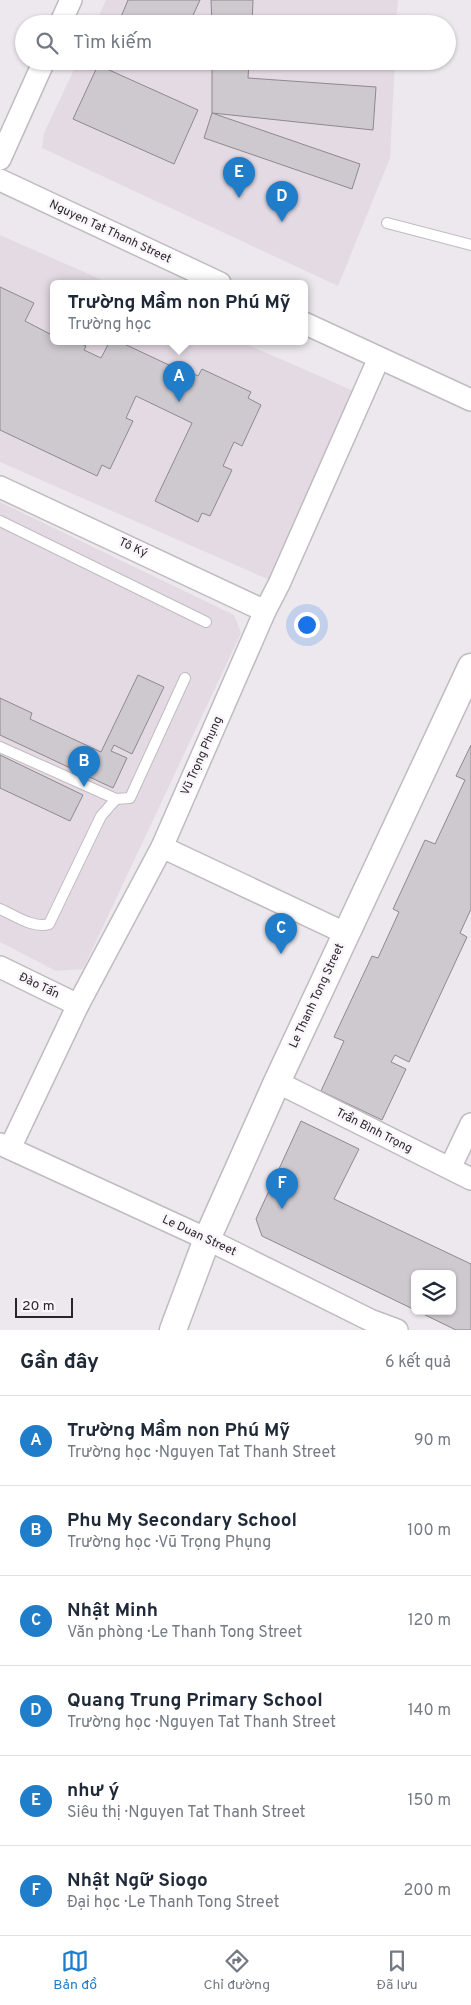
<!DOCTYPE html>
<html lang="vi">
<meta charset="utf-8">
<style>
:root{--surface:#fff;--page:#f2f2f3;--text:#1f2937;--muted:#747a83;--line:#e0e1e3;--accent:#1f7dc9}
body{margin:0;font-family:Overpass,sans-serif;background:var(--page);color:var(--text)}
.controls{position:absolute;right:15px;bottom:15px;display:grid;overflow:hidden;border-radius:8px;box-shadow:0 1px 4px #0004}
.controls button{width:45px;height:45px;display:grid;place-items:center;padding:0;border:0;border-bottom:1px solid var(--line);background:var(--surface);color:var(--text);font:25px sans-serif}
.scale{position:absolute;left:15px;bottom:12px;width:58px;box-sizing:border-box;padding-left:5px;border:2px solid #272527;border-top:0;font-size:14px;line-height:18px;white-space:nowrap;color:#272527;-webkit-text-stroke:4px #faf5fa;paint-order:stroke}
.you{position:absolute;left:306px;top:624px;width:18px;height:18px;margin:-12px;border:4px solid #fff;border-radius:50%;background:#1a73e8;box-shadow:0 0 0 8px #1a73e833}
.badge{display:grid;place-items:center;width:32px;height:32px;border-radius:50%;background:var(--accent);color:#fff;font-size:16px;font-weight:700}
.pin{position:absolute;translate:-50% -41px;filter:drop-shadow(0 1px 2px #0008)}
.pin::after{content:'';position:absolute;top:26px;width:18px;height:15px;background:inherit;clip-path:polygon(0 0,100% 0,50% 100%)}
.popup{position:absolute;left:50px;top:280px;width:258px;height:65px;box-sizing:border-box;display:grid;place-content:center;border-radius:8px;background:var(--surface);filter:drop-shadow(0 1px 4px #0005);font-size:16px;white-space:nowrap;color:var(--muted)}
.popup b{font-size:19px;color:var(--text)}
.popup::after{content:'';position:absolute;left:50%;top:100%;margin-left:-10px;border:10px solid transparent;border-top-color:var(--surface)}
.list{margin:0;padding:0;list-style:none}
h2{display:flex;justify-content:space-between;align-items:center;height:65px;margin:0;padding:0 20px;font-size:21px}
h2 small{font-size:16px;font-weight:400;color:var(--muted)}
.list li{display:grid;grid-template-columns:32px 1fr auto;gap:15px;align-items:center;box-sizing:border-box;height:90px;padding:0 20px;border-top:1px solid var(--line)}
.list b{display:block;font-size:19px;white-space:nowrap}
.list p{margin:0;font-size:16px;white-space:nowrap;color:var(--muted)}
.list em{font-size:16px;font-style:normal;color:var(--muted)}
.icon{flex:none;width:28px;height:28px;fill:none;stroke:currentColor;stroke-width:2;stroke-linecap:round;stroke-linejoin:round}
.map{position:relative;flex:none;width:471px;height:1330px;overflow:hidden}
.search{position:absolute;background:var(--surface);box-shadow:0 1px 4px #0004;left:15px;right:15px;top:15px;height:55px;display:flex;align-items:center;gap:12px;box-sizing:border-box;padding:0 18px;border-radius:28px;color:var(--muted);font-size:19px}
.sheet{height:605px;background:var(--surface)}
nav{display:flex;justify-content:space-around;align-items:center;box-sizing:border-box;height:70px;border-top:1px solid var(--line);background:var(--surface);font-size:14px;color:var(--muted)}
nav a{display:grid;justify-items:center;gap:2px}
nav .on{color:var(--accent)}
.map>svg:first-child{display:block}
.built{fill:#e4dae4}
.building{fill:#cec9ce;stroke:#8e898e}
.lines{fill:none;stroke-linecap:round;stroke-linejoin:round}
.service-casing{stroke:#c0bbc0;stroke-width:12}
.minor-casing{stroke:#c0bbc0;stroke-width:24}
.tertiary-casing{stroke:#c0bbc0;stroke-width:29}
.service{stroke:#fff;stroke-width:10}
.minor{stroke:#fff;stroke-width:21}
.tertiary{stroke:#fff;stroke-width:26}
.labels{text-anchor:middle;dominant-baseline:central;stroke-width:5;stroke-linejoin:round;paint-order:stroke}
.street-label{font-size:12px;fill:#272527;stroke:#faf5fa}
</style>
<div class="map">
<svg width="471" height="1330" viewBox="0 0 471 1330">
<rect width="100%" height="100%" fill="#ede8ed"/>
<g class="built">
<polygon points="106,0 398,0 396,24 95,24"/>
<polygon points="78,61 395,61 390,158 338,286 42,148 44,133"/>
<polygon points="0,235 109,283 54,283 54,341 239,341 356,392 272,581 0,462"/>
<polygon points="0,502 234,615 241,633 83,969 56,971 0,942"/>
</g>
<g class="building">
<polygon points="128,0 200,0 189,24 118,24"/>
<polygon points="211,0 253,0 252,24 212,24"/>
<polygon points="212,61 249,61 248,78 376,87 373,130 212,113"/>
<polygon points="98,65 198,110 174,164 73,119"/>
<polygon points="212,113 360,164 352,189 204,138"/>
<polygon points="0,287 34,303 25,321 50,334 52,329 54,330 54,341 76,341 86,346 84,350 101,358 110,341 118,341 171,366 169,371 184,379 188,371 198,376 202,369 251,392 248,398 261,405 242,446 234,442 223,466 232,470 210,516 202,513 198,522 155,501 192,423 136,396 126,418 133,421 110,469 102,465 97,476 0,430"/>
<polygon points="138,675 164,687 132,754 114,745 111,751 127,758 113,788 0,735 0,698 32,713 30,719 101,752"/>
<polygon points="471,745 471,909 460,933 467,937 409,1062 395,1055 391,1062 406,1069 382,1120 321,1091 344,1041 334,1037 372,956 378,958 399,912 393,909 425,840 435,844 465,780 456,776"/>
<polygon points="0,755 83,795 70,821 0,788"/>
<polygon points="301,1121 359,1149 334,1199 471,1264 471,1330 456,1330 417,1311 452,1311 452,1274 415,1274 415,1310 262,1236 256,1219"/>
</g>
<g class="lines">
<defs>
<g id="service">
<polyline points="387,223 471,245"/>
<polyline points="0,521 206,622"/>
<polyline points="0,747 116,799"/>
<path d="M 0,909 C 14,915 34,929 49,924 L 101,816 L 116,799 L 130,798 L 185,678"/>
</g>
<g id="minor">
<polyline points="60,24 71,0"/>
<polyline points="0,159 44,61"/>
<polyline points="0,180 220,283"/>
<polyline points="304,323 471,400"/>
<polyline points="0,487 265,611"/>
<polyline points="162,847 347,934"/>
<polyline points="0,967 78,1005"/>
<polyline points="277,1082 471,1179"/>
<polyline points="0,1144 207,1239 370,1320 397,1330"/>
<polyline points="10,1148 78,1005 162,847 265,611 279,584 379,358"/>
<polyline points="450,1168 471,1124"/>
</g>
<polyline id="tertiary" points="173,1330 207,1239 277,1082 471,667"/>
</defs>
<use href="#service" class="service-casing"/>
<use href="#minor" class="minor-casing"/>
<use href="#tertiary" class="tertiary-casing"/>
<use href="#service" class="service"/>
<use href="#minor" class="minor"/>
<use href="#tertiary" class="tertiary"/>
</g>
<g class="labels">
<g class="street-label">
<text transform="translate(110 232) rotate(25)">Nguyen Tat Thanh Street</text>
<text transform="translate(133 548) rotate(25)">Tô Ký</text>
<text transform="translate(202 756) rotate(-66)">Vũ Trọng Phụng</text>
<text transform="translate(39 986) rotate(26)">Đào Tấn</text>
<text transform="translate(317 996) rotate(-65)">Le Thanh Tong Street</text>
<text transform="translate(374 1131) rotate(27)">Trần Bình Trọng</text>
<text transform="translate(199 1236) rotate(25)">Le Duan Street</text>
</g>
</g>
</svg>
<div class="controls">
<button><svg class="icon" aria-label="layers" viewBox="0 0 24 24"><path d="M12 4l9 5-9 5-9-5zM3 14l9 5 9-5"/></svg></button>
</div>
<div class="scale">20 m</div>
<div class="you"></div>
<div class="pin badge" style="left:179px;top:402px">A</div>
<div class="popup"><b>Trường Mầm non Phú Mỹ</b>Trường học</div>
<div class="pin badge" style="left:84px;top:787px">B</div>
<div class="pin badge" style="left:281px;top:954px">C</div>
<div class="pin badge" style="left:282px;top:222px">D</div>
<div class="pin badge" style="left:239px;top:198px">E</div>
<div class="pin badge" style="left:282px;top:1209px">F</div>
<div class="search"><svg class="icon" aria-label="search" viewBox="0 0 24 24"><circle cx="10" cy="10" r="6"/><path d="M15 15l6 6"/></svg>Tìm kiếm</div>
</div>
<section class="sheet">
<h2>Gần đây<small>6 kết quả</small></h2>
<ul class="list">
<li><span class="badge">A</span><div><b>Trường Mầm non Phú Mỹ</b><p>Trường học · Nguyen Tat Thanh Street</p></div><em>90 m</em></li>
<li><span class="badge">B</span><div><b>Phu My Secondary School</b><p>Trường học · Vũ Trọng Phụng</p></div><em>100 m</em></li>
<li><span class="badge">C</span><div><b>Nhật Minh</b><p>Văn phòng · Le Thanh Tong Street</p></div><em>120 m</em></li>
<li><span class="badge">D</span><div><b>Quang Trung Primary School</b><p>Trường học · Nguyen Tat Thanh Street</p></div><em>140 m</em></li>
<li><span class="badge">E</span><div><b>như ý</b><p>Siêu thị · Nguyen Tat Thanh Street</p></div><em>150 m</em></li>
<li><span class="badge">F</span><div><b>Nhật Ngữ Siogo</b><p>Đại học · Le Thanh Tong Street</p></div><em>200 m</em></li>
</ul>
</section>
<nav>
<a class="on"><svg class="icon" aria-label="map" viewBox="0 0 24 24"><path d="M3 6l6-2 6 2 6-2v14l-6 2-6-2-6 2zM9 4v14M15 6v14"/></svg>Bản đồ</a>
<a><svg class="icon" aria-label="directions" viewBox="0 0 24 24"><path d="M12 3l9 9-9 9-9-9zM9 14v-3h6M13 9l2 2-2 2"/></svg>Chỉ đường</a>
<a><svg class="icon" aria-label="saved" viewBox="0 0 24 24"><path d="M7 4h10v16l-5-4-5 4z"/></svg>Đã lưu</a>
</nav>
